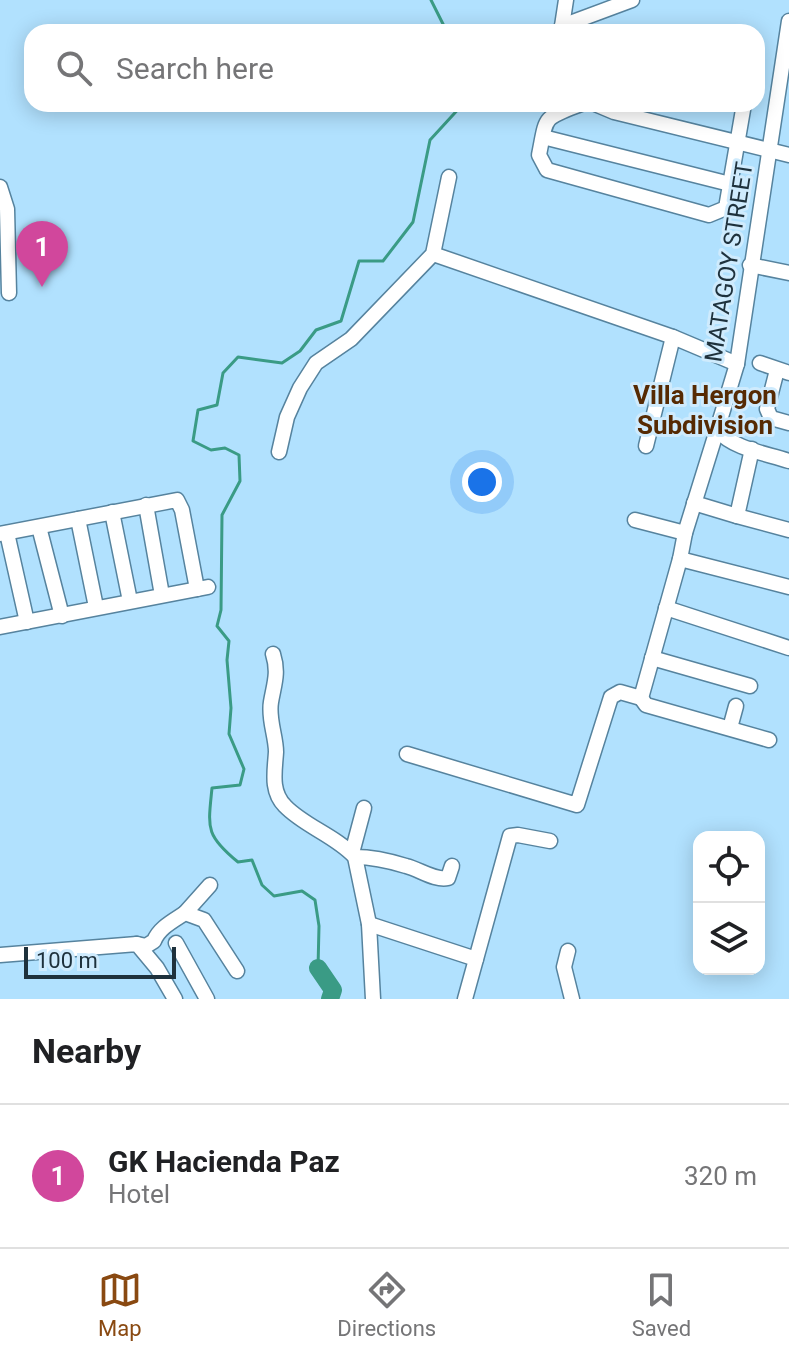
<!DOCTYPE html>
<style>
:root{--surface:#fff;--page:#f6f6f6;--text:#202124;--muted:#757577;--line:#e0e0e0;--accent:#894911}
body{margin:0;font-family:Roboto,sans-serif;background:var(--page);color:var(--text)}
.controls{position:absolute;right:24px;bottom:24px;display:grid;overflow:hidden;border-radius:16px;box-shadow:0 4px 20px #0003}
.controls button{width:72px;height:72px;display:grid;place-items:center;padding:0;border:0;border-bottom:2px solid var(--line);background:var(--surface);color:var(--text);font:40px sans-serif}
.scale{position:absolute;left:24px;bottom:20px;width:152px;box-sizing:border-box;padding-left:8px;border:4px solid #1e313c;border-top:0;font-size:22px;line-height:28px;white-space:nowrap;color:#1e313c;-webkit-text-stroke:6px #cfebfd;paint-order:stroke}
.you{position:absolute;left:482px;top:482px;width:28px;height:28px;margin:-20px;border:6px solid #fff;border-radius:50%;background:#1a73e8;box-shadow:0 0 0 12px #1a73e833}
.badge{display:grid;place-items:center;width:52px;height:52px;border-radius:50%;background:var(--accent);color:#fff;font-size:26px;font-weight:700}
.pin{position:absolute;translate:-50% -66px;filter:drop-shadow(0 2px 4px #0008)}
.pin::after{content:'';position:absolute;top:42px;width:28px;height:24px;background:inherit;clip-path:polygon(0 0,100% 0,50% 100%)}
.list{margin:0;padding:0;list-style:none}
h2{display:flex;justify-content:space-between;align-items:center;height:104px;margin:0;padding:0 32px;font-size:34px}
h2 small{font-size:26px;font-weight:400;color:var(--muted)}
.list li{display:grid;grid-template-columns:52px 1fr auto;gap:24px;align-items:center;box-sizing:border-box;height:144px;padding:0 32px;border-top:2px solid var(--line)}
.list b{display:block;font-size:30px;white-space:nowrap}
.list p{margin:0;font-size:26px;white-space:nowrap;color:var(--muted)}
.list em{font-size:26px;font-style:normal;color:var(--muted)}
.icon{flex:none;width:44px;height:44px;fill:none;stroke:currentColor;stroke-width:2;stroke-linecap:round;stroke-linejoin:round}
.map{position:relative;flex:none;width:789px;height:999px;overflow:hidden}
.search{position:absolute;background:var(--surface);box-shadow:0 4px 20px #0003;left:24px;right:24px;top:24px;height:88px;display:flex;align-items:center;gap:20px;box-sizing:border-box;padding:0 28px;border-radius:24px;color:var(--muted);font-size:30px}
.sheet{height:248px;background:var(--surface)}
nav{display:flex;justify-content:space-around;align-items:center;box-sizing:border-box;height:112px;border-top:2px solid var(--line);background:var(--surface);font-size:22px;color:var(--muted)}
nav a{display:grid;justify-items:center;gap:4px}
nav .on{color:var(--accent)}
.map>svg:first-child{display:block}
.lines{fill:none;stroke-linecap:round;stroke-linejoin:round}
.stream{stroke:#3a9b85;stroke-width:3}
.river{stroke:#3a9b85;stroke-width:18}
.minor-casing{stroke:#56839e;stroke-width:17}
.minor{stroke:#fff;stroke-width:14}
.labels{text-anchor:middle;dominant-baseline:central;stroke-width:6;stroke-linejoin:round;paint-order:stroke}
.street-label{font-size:24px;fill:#1e313c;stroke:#cfebfd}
.neighbourhood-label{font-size:26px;font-weight:bold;fill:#562a03;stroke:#cfebfd}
</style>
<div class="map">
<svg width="789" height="999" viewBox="0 0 789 999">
<rect width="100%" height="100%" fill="#b1e1fe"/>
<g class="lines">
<g class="stream">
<polyline points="431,0 447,32"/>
<path d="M 318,968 L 319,926 L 315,900 L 302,891 L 274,896 L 262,885 L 252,860 L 238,862 C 205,835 208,828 212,788 L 240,785 L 244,769 L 229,734 L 231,708 L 227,660 L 229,641 L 217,626 L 221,610 L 222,515 L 240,481 L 239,455 L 225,448 L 211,450 L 193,441 L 198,410 L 217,405 L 223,373 L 238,357 L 282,363 L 300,351 L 316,330 L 341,321 L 359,261 L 383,261 L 413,222 L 430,140 L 463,104"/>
</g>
<polyline class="river" points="318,968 333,990 330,999"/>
<defs>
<g id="minor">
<path d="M 789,21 L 737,364 L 717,430 C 734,449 765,453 789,461"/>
<polyline points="562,26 632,0"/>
<polyline points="564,32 562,26 566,0"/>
<path d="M 581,104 C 542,119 547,115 539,155 L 547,170 L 709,215 L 726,208 L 744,104"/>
<polyline points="595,104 614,112 789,155"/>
<polyline points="543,137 730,184"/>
<polyline points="0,187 7,209 9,293"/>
<polyline points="433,254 673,337 737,364"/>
<polyline points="750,265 789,273"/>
<polyline points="760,363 789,373"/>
<polyline points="777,370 767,409 771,418 789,423"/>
<polyline points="646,446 673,337"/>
<polyline points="752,449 737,516 789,530"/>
<polyline points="279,452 287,417 300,388 316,363 351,339 433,254 449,177"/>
<polyline points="694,503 737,516"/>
<polyline points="146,505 162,595"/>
<polyline points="112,512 130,601"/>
<polyline points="78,519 96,607"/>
<polyline points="635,520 685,533"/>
<polyline points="39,527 62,616"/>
<polyline points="7,533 27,622"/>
<polyline points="0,534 177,500 182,510 197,589"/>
<polyline points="680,559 685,533 717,430"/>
<polyline points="666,608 789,648"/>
<polyline points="0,627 208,587"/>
<path d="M 273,654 C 279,673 274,684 271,702 C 268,719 276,736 276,752 C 275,770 270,791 285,806 C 304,826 336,836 355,857 L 369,924 L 373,999"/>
<polyline points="652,658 750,686"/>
<polyline points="641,698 646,705 769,740"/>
<polyline points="730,728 736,706"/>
<polyline points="407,754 577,805 611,697 620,692 641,698 680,559 789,587"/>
<polyline points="352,853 364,808"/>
<path d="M 355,857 C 372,857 390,861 406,866 C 419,869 435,881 448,878 L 452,866"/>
<polyline points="185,913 210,885"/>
<polyline points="369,924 476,959"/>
<polyline points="176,943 207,999"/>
<path d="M 137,944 L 146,946 L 154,941 C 159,928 173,921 185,913 L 204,920 L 237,971"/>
<polyline points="568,951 564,967 572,999"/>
<polyline points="0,955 137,944 157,968 175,999"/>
<polyline points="465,999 510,836 518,835 550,841"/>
</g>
</defs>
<use href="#minor" class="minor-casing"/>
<use href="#minor" class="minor"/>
</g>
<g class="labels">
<g class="street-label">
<text transform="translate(729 262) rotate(-81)">MATAGOY STREET</text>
</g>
<g class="neighbourhood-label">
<text x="705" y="395">Villa Hergon<tspan x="705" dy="30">Subdivision</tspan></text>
</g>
</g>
</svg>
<div class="controls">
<button><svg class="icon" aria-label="locate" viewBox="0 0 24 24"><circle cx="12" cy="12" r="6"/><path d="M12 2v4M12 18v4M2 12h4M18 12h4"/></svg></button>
<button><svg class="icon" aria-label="layers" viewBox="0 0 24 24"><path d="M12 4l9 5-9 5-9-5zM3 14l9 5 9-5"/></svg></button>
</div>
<div class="scale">100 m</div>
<div class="you"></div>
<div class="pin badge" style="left:42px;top:287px;background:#d1479c">1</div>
<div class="search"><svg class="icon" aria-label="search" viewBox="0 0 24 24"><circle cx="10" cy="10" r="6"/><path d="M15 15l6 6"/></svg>Search here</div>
</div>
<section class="sheet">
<h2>Nearby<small></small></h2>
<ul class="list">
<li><span class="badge" style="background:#d1479c">1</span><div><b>GK Hacienda Paz</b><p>Hotel</p></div><em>320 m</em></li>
</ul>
</section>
<nav>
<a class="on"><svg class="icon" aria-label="map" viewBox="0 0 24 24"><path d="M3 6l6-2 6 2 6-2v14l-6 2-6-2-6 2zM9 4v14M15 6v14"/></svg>Map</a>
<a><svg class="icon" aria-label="directions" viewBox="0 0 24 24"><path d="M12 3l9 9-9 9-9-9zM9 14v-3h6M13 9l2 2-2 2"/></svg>Directions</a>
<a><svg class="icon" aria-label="saved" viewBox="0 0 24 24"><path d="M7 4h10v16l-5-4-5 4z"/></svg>Saved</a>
</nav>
